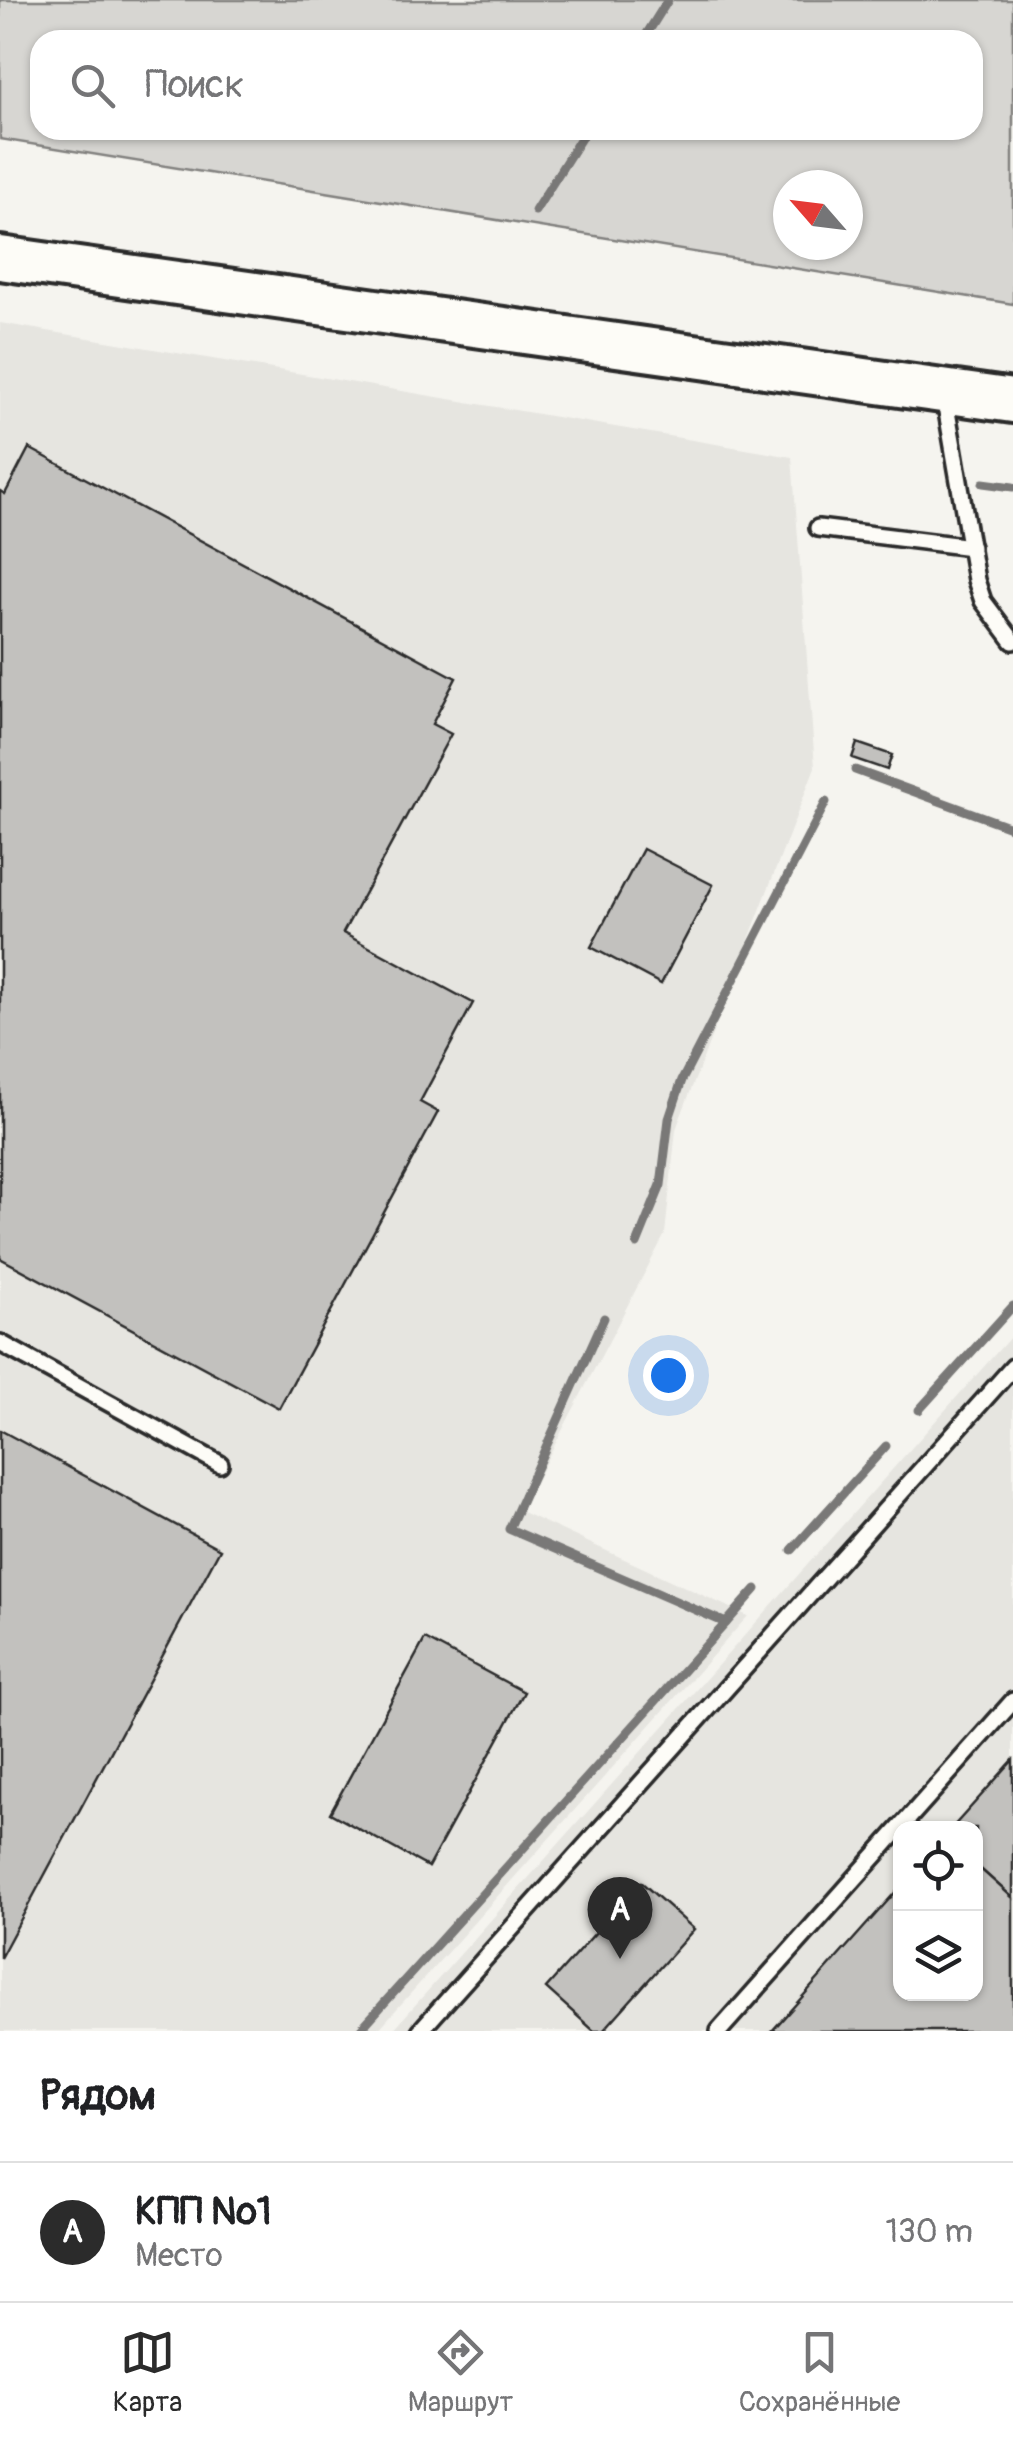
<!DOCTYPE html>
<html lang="ru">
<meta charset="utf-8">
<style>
:root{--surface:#fff;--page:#f2f2f2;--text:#202124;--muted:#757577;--line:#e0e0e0;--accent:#2b2b2b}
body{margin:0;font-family:Pangolin,sans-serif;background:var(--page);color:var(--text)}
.controls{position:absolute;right:30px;bottom:30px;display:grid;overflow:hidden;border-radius:20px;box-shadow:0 2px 8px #0004}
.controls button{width:90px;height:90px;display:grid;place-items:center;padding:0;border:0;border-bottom:2px solid var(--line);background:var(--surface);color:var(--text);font:50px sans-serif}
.compass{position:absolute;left:773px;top:170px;width:90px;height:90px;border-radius:50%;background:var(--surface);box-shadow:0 2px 8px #0004;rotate:298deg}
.you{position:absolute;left:668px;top:1375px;width:35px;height:35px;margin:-25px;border:8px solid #fff;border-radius:50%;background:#1a73e8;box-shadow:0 0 0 15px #1a73e833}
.badge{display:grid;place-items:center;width:65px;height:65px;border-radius:50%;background:var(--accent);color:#fff;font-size:32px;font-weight:700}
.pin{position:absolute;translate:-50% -82px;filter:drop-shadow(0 2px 5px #0008)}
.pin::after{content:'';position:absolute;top:52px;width:35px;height:30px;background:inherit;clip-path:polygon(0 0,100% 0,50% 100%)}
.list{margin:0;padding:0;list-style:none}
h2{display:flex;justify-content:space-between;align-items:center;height:130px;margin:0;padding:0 40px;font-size:42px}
h2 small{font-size:32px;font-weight:400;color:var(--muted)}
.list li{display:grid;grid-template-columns:65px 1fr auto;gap:30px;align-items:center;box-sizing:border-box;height:140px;padding:0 40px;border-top:2px solid var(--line)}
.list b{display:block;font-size:38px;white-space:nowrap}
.list p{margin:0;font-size:32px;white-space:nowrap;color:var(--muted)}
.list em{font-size:32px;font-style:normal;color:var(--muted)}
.icon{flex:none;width:55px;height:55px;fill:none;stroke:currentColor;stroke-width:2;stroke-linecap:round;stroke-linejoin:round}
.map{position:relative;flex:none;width:1013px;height:2031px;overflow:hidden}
.search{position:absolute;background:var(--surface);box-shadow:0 2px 8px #0004;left:30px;right:30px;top:30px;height:110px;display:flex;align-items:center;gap:25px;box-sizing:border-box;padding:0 35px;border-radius:30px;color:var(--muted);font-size:38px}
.sheet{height:270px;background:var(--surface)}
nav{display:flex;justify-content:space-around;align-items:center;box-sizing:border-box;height:140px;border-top:2px solid var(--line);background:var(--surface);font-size:28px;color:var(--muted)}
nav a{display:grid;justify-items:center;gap:5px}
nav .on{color:var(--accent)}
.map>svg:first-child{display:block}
.built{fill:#e6e5e0;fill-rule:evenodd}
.green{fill:#d7d6d2;stroke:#81807e;stroke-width:2.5;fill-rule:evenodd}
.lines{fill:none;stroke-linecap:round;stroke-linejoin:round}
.stream{stroke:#797877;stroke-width:9}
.building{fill:#c2c1be;stroke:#2b2b2b;stroke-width:2.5}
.lane-casing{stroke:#2b2b2b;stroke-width:22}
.secondary-casing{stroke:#2b2b2b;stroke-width:50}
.lane{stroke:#fdfcf7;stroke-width:15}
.secondary{stroke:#fdfcf7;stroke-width:42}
</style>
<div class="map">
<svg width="1013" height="2031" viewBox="0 0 1013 2031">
<rect width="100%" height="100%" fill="#f5f4ef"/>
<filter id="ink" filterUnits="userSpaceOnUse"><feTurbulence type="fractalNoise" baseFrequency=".01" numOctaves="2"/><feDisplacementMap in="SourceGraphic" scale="20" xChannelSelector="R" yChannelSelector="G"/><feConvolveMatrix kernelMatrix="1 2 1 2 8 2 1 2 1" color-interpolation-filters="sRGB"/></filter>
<g filter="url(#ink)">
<g class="built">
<polygon points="0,323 792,457 815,767 676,1129 665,1234 520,1511 748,1616 377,2031 0,2031"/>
<path d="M 1013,1334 L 1013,2031 L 392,2031 ZM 900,1828 L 976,1828 L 976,1994 L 900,1994 Z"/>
</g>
<path class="green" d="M 0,0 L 1013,0 L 1013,304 L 0,139 ZM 40,40 L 973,40 L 973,130 L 40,130 ZM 788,185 L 848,185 L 848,245 L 788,245 Z"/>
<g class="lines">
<g class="stream">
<polyline points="643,40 668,0"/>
<polyline points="535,211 586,130"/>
<polyline points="983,483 1013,487"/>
<polyline points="855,770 1013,828"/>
<polyline points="637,1244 661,1185 669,1119 682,1080 826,802"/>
<polyline points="919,1410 1013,1306"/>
<polyline points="792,1550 886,1446"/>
<polyline points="726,1623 756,1589"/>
<polyline points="359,2031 726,1623 509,1529 604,1318"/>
</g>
</g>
<g class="building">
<polygon points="29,448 456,678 432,724 451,734 343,933 473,1003 420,1102 438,1112 279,1408 0,1258 0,491 5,494"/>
<polygon points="857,743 892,755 887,770 852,758"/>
<polygon points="643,849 713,885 661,984 591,947"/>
<polygon points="0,1430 220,1549 0,1958"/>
<polygon points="425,1639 524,1692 428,1867 330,1813"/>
<polygon points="1013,1760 1013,1898 976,1865 976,1828 952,1828"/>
<polygon points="976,1865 1013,1898 1013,2031 772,2031 900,1887 900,1994 976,1994"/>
<polygon points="641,1882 694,1929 603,2031 594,2031 546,1988"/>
</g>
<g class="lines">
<defs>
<g id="lane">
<polyline points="944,394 976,580 983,601 1013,641"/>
<polyline points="818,528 971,547"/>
<polyline points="0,1343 220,1464"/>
<polyline points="420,2031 1013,1367"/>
<polyline points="719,2031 1013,1701"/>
</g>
<polyline id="secondary" points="0,258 1013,401"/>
</defs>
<use href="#lane" class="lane-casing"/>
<use href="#secondary" class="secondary-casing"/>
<use href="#lane" class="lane"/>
<use href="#secondary" class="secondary"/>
</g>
</g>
</svg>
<div class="controls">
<button><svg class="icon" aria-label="locate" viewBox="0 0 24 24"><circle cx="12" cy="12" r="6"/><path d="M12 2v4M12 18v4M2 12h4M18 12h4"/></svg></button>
<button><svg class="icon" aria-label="layers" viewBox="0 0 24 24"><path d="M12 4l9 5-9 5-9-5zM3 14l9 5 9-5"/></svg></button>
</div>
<svg class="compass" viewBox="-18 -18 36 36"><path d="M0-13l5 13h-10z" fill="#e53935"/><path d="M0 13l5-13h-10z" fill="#757577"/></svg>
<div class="you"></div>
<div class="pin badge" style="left:620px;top:1959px">A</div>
<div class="search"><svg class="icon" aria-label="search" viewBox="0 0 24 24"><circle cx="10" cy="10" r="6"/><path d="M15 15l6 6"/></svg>Поиск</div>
</div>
<section class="sheet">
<h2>Рядом<small></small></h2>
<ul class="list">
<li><span class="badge">A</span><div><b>КПП №1</b><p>Место</p></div><em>130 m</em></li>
</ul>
</section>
<nav>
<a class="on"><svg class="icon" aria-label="map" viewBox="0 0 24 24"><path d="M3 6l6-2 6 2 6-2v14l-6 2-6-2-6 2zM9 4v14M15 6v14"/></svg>Карта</a>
<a><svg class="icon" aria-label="directions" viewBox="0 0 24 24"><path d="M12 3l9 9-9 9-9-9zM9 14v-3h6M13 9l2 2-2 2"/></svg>Маршрут</a>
<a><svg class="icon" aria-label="saved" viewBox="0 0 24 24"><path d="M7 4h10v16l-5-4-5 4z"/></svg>Сохранённые</a>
</nav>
